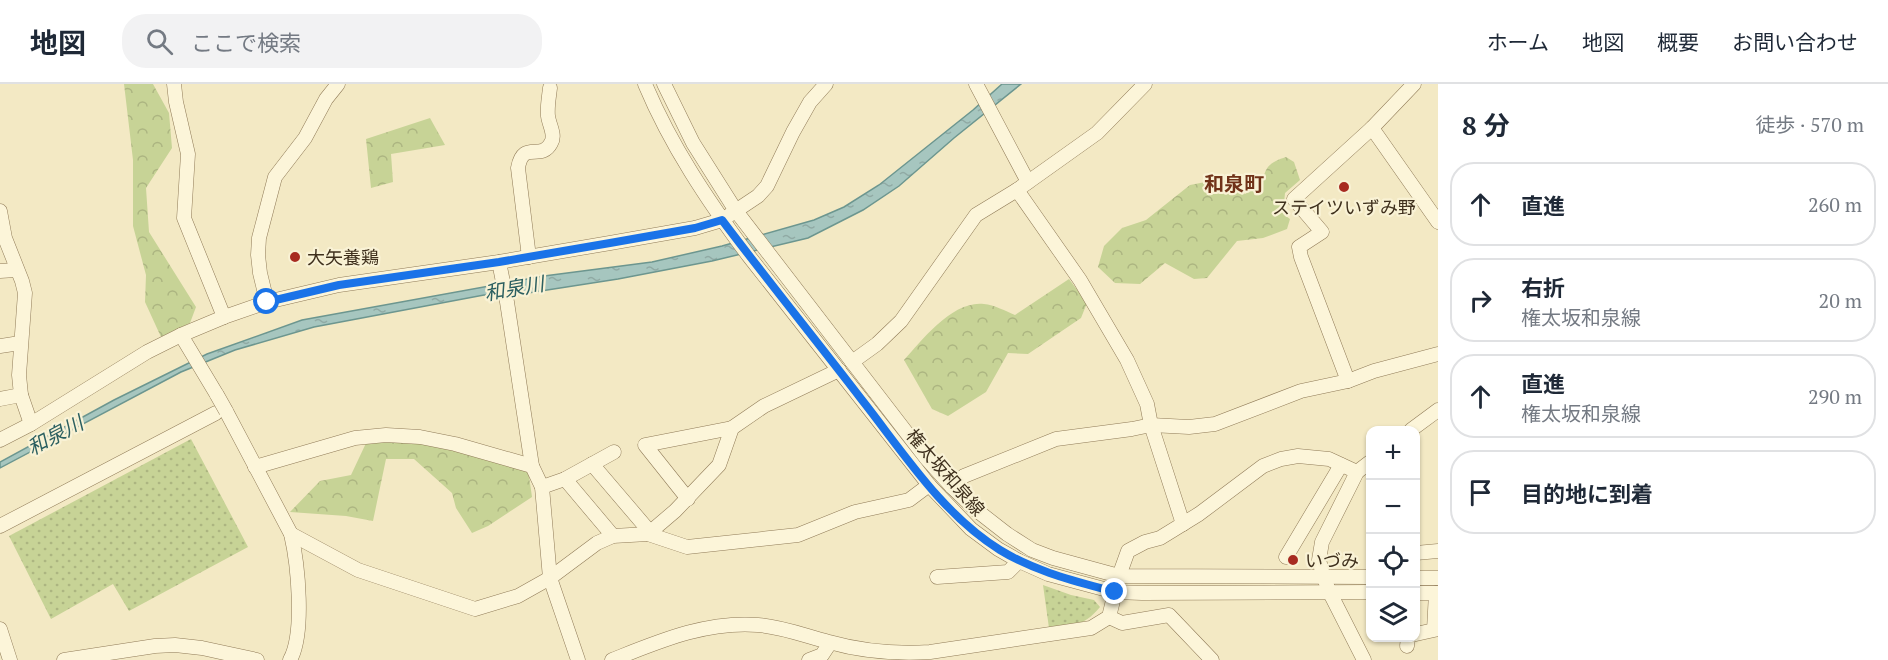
<!DOCTYPE html>
<html lang="ja">
<meta charset="utf-8">
<style>
:root{--surface:#fff;--page:#f2f2f3;--text:#1f2937;--muted:#747a83;--line:#e0e1e3}
body{margin:0;font-family:"PT Serif","Noto Sans JP",serif;background:var(--page);color:var(--text)}
.controls{position:absolute;right:18px;bottom:18px;display:grid;overflow:hidden;border-radius:12px;box-shadow:0 2px 4px #0004}
.controls button{width:54px;height:54px;display:grid;place-items:center;padding:0;border:0;border-bottom:2px solid var(--line);background:var(--surface);color:var(--text);font:30px sans-serif}
.stop{position:absolute;width:18px;height:18px;margin:-14px;border:4px solid #1a73e8;border-radius:50%;background:#fff}
.stop.end{background:#1a73e8;border-color:#fff;box-shadow:0 2px 6px #0008}
.list{margin:0;padding:0;list-style:none}
h2{display:flex;justify-content:space-between;align-items:center;height:78px;margin:0;padding:0 24px;font-size:26px}
h2 small{font-size:20px;font-weight:400;color:var(--muted)}
.list li{display:grid;grid-template-columns:39px 1fr auto;gap:18px;align-items:center;box-sizing:border-box;height:84px;margin:0 12px 12px;padding:0 12px;border:2px solid var(--line);border-radius:24px}
.list b{display:block;font-size:22px;white-space:nowrap}
.list p{margin:0;font-size:20px;white-space:nowrap;color:var(--muted)}
.list em{font-size:20px;font-style:normal;color:var(--muted)}
.icon{flex:none;width:33px;height:33px;fill:none;stroke:currentColor;stroke-width:2;stroke-linecap:round;stroke-linejoin:round}
.map{position:relative;flex:none;width:1438px;height:576px;overflow:hidden}
header{display:flex;align-items:center;gap:36px;box-sizing:border-box;height:84px;padding:0 30px;background:var(--surface);border-bottom:2px solid var(--line)}
header strong{font-size:28px}
nav{display:flex;gap:33px;margin-inline-start:auto;font-size:21px}
.search{width:420px;height:54px;background:var(--page);display:flex;align-items:center;gap:15px;box-sizing:border-box;padding:0 21px;border-radius:24px;color:var(--muted);font-size:22px}
main{display:flex}
aside{flex:1;background:var(--surface)}
.map>svg:first-child{display:block}
.grass{fill:url(#grass-dots)}
.forest{fill:url(#forest-crowns)}
.water{fill:url(#water-ripples);stroke:#6c968f;stroke-width:1.5}
.lines{fill:none;stroke-linecap:round;stroke-linejoin:round}
.minor-casing{stroke:#907b58;stroke-width:15}
.minor{stroke:#fcf5d9;stroke-width:14}
.minor-bridge-casing{stroke:#907b58;stroke-width:15;stroke-linecap:butt}
.minor-bridge{stroke:#fcf5d9;stroke-width:14}
.route{stroke:#1a73e8;stroke-width:8}
.poi-dot{fill:#a72b21;stroke:#f9f2d5;stroke-width:2}
.labels{text-anchor:middle;dominant-baseline:central;stroke-width:4.5;stroke-linejoin:round;paint-order:stroke}
.poi-label{font-size:18px;fill:#3f301d;stroke:#f9f2d5;text-anchor:start}
.street-label{font-size:18px;fill:#3f301d;stroke:#f9f2d5}
.neighbourhood-label{font-size:20px;font-weight:bold;fill:#703218;stroke:#f9f2d5}
.water-label{font-size:20px;font-style:italic;fill:#2b5f60;stroke:#f9f2d5}
</style>
<header>
<strong>地図</strong>
<div class="search"><svg class="icon" aria-label="search" viewBox="0 0 24 24"><circle cx="10" cy="10" r="6"/><path d="M15 15l6 6"/></svg>ここで検索</div>
<nav><a>ホーム</a><a>地図</a><a>概要</a><a>お問い合わせ</a></nav>
</header>
<main>
<div class="map">
<svg width="1438" height="576" viewBox="0 0 1438 576">
<defs>
<pattern id="grass-dots" width="8" height="8" patternUnits="userSpaceOnUse" patternTransform="scale(1.5)"><rect width="8" height="8" fill="#c7d396"/><path d="M2 2h.1M6 6h.1" fill="none" stroke="#acb581" stroke-width="1.8" stroke-linecap="round"/></pattern>
<pattern id="forest-crowns" width="20" height="18" patternUnits="userSpaceOnUse" patternTransform="scale(1.5)"><rect width="20" height="18" fill="#c7d396"/><path d="M2 6a3 3 0 1 1 6 0M12 15a3 3 0 1 1 6 0" fill="none" stroke="#acb581"/></pattern>
<pattern id="water-ripples" width="26" height="14" patternUnits="userSpaceOnUse" patternTransform="scale(1.5)"><rect width="26" height="14" fill="#a6c6bf"/><path d="M2 4q2-2 4 0t4 0M15 11q2-2 4 0t4 0" fill="none" stroke="#90aaa4"/></pattern>
</defs>
<rect width="100%" height="100%" fill="#f3e9c4"/>
<g class="grass">
<polygon points="191,355 248,463 129,527 113,500 51,535 9,452"/>
<path d="M 1043,501 L 1071,511 L 1094,516 L 1100,523 C 1082,544 1075,540 1049,544 Z"/>
</g>
<g class="forest">
<polygon points="124,0 153,0 169,29 172,64 146,104 149,148 196,223 190,239 161,253 145,218 146,191 133,142 133,76"/>
<polygon points="430,34 445,61 391,70 393,98 371,104 366,55"/>
<path d="M 1286,73 L 1294,78 L 1300,96 L 1285,109 L 1283,130 L 1290,135 L 1287,145 L 1263,154 L 1237,157 L 1207,194 L 1194,195 L 1165,179 L 1140,200 L 1115,199 L 1098,183 L 1104,162 L 1122,144 L 1146,136 L 1190,101 L 1221,95 L 1245,110 L 1262,101 C 1265,83 1268,79 1286,73 Z"/>
<path d="M 1069,195 L 1087,219 L 1081,234 L 1028,270 L 1008,269 L 986,308 L 948,332 L 932,325 L 904,276 C 922,256 953,216 984,220 C 994,221 1006,227 1015,231 Z"/>
<polygon points="367,357 416,358 466,369 528,385 532,413 488,442 472,449 456,424 452,409 414,375 386,375 373,437 346,432 290,428 320,397 351,391"/>
</g>
<polygon class="water" points="1002,0 1021,0 954,54 899,102 863,126 808,154 712,177 618,195 515,211 484,211 314,243 235,266 181,288 0,384 0,378 114,316 207,270 302,236 544,192 652,178 722,162 814,136 844,123 879,101 973,26"/>
<g class="lines">
<defs>
<g id="minor">
<polyline points="174,0 176,18 188,70 184,134 224,233"/>
<path d="M 645,0 C 671,62 708,117 748,171 L 929,401 L 971,445 L 998,465 L 1019,477 L 1048,490 L 1115,508 L 1142,509 L 1370,508"/>
<polyline points="664,0 693,59 736,127 926,374 952,403 975,425 1007,450 1032,466 1053,474 1119,492 1370,493"/>
<polyline points="976,0 1028,98"/>
<polyline points="1414,0 1372,44 1294,115 1322,148 1299,163 1301,173 1348,297 1374,287 1438,270"/>
<polyline points="1372,44 1438,138"/>
<polyline points="1017,106 1080,196 1127,276 1147,320 1151,341 1183,440"/>
<polyline points="0,127 5,154 22,197 25,209 19,291 21,311 31,340"/>
<path d="M 529,173 L 518,84 C 523,55 541,78 551,59 C 556,51 549,41 548,32 C 547,23 549,13 550,4"/>
<polyline points="499,178 507,218 532,382 542,403 550,494 578,576"/>
<polyline points="0,187 16,186"/>
<polyline points="267,218 260,189 258,171 259,154 275,93 305,54 326,15 338,0"/>
<polyline points="181,251 217,311"/>
<polyline points="0,262 20,259"/>
<polyline points="852,278 877,260 901,237 976,131 1017,106 1097,49 1145,0"/>
<polyline points="0,315 21,311"/>
<path d="M 226,327 L 291,450 C 298,480 305,549 290,576"/>
<polyline points="1411,346 1438,326"/>
<polyline points="0,356 31,340 147,268 181,251 224,233 267,218 339,201 499,178 610,159 695,144 722,136 758,112 767,102 793,48 810,18 826,0"/>
<polyline points="592,380 650,448"/>
<polyline points="255,383 355,354 386,351 420,353 455,360 532,382"/>
<polyline points="565,395 613,452"/>
<polyline points="542,403 565,395 614,368"/>
<polyline points="952,403 964,392 1056,355 1132,345 1151,341 1189,343 1215,340 1301,307 1348,297"/>
<polyline points="688,415 645,361 732,344"/>
<polyline points="0,442 216,329"/>
<polyline points="291,450 358,486 475,525 518,512 550,494 597,459 613,452 648,450 675,427 719,381 732,344 764,322 839,286"/>
<polyline points="648,450 687,463 798,451 855,428 909,416 929,401"/>
<polyline points="1416,469 1438,467"/>
<polyline points="1286,473 1341,381"/>
<polyline points="937,493 1008,488 1019,477"/>
<polyline points="1416,494 1438,494"/>
<polyline points="1416,509 1438,509"/>
<polyline points="1109,533 1122,539 1169,531 1212,576"/>
<polyline points="0,545 10,576"/>
<polyline points="1416,550 1434,546 1436,509"/>
<polyline points="1407,562 1408,554"/>
<polyline points="64,576 155,562 175,561 202,564 257,576"/>
<path d="M 612,576 C 660,557 706,537 758,541 C 783,543 805,552 829,558 C 861,567 897,570 930,568 L 1091,544 L 1109,533 L 1119,492 L 1128,467 L 1145,458 L 1160,454 L 1199,430 L 1263,382 L 1281,375 L 1298,372 L 1329,375 L 1357,388"/>
<polyline points="809,576 822,571 830,559"/>
<polyline points="1364,576 1329,507 1323,491 1319,476 1322,458 1357,388 1370,378"/>
</g>
</defs>
<use href="#minor" class="minor-casing"/>
<use href="#minor" class="minor"/>
<defs>
<polyline id="minor-bridge" points="217,311 226,327"/>
</defs>
<use href="#minor-bridge" class="minor-bridge-casing"/>
<use href="#minor-bridge" class="minor-bridge"/>
</g>
<g class="lines">
<path class="route" d="M 267,218 L 339,201 L 499,178 L 610,159 L 695,144 L 722,136 C 768,197 816,256 862,316 C 903,368 942,430 1000,466 C 1036,488 1075,497 1115,508"/>
</g>
<g class="poi-dot">
<circle cx="1344" cy="103" r="6"/>
<circle cx="295" cy="173" r="6"/>
<circle cx="1293" cy="476" r="6"/>
</g>
<g class="labels">
<g class="poi-label">
<text x="1344" y="123" text-anchor="middle">ステイツいずみ野</text>
<text x="307" y="173">大矢養鶏</text>
<text x="1305" y="476">いづみ</text>
</g>
<g class="street-label">
<text transform="translate(946 388) rotate(49)">権太坂和泉線</text>
</g>
<g class="neighbourhood-label">
<text x="1234" y="99">和泉町</text>
</g>
<g class="water-label">
<text transform="translate(514 204) rotate(-10)">和泉川</text>
<text transform="translate(55 351) rotate(-28)">和泉川</text>
</g>
</g>
</svg>
<div class="controls">
<button>+</button>
<button>−</button>
<button><svg class="icon" aria-label="locate" viewBox="0 0 24 24"><circle cx="12" cy="12" r="6"/><path d="M12 2v4M12 18v4M2 12h4M18 12h4"/></svg></button>
<button><svg class="icon" aria-label="layers" viewBox="0 0 24 24"><path d="M12 4l9 5-9 5-9-5zM3 14l9 5 9-5"/></svg></button>
</div>
<div class="stop" style="left:267px;top:218px"></div>
<div class="stop end" style="left:1115px;top:508px"></div>
</div>
<aside>
<h2>8 分<small>徒歩 · 570 m</small></h2>
<ul class="list">
<li><svg class="icon" aria-label="ahead" viewBox="0 0 24 24"><path d="M12 20V5M6 11l6-6 6 6"/></svg><div><b>直進</b></div><em>260 m</em></li>
<li><svg class="icon" aria-label="right" viewBox="0 0 24 24"><path d="M7 20v-9h11M14 6l5 5-5 5"/></svg><div><b>右折</b><p>権太坂和泉線</p></div><em>20 m</em></li>
<li><svg class="icon" aria-label="ahead" viewBox="0 0 24 24"><path d="M12 20V5M6 11l6-6 6 6"/></svg><div><b>直進</b><p>権太坂和泉線</p></div><em>290 m</em></li>
<li><svg class="icon" aria-label="arrive" viewBox="0 0 24 24"><path d="M6 21V4h12l-3 4 3 4H6"/></svg><div><b>目的地に到着</b></div></li>
</ul>
</aside>
</main>
